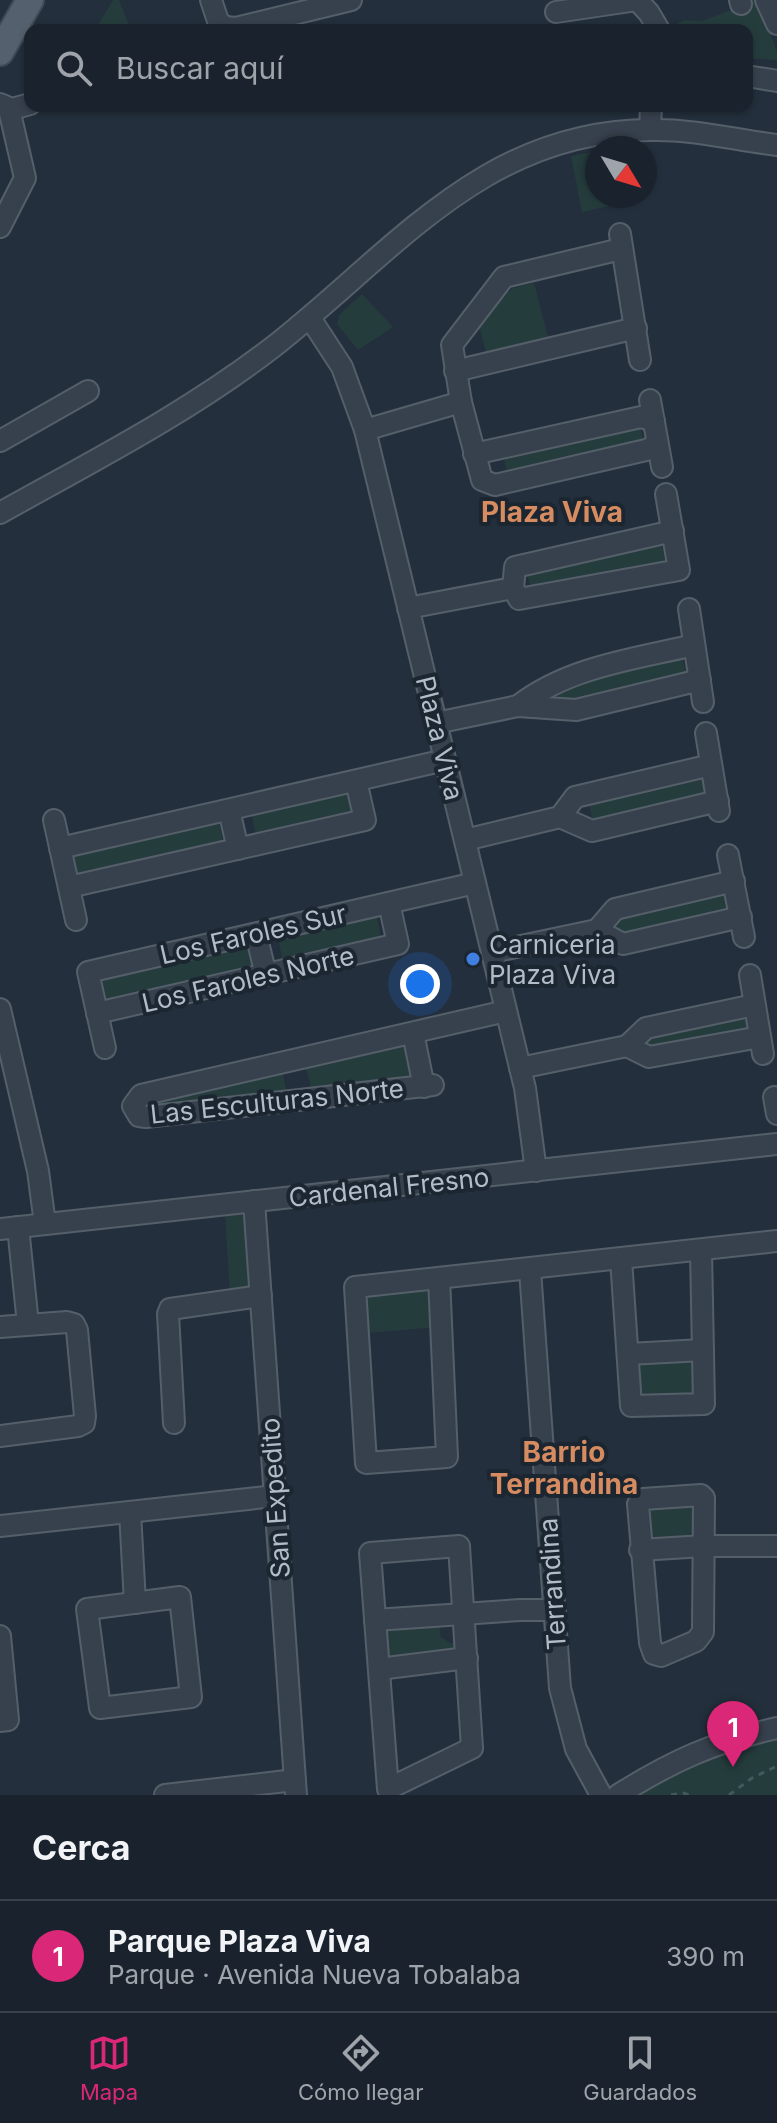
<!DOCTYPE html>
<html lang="es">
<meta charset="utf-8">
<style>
:root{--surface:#1a232d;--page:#232b35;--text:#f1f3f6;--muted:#9fa4aa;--line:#384049;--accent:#db2777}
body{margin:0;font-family:Inter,sans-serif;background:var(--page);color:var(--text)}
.compass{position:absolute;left:585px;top:136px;width:72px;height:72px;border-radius:50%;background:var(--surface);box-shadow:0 2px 6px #0004;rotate:128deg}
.you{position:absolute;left:420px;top:984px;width:28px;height:28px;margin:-20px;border:6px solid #fff;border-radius:50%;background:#1a73e8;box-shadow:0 0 0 12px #1a73e833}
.badge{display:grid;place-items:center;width:52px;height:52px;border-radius:50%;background:var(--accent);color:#fff;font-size:26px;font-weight:700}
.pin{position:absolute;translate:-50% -66px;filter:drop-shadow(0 2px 4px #0008)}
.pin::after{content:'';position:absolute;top:42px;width:28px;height:24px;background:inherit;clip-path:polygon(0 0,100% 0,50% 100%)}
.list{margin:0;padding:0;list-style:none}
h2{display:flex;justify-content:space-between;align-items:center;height:104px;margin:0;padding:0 32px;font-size:34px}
h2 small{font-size:26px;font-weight:400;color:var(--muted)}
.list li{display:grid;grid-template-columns:52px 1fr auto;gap:24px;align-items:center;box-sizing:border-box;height:112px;padding:0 32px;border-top:2px solid var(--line)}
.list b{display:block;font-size:30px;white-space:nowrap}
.list p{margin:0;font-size:26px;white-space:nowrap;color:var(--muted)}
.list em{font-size:26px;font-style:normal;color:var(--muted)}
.icon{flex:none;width:44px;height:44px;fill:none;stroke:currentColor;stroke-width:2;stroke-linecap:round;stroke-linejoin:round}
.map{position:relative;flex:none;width:777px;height:1795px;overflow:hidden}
.search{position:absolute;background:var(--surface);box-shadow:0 2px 6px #0004;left:24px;right:24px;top:24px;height:88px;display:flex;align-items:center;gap:20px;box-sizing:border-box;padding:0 28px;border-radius:16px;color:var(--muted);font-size:30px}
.sheet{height:216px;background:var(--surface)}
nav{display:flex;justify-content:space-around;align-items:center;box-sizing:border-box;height:112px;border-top:2px solid var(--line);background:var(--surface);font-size:22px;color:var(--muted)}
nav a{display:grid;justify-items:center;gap:4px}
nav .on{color:var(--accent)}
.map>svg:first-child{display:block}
.green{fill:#253c3d}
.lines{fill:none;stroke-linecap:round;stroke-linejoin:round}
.minor-casing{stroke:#555f6a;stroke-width:24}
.major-casing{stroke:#404a55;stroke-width:30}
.path{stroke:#43595b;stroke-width:3;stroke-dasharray:6 6;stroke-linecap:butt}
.minor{stroke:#37414d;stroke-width:20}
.major{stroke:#54606d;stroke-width:26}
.shop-dot{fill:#3f7fe0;stroke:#1c2631;stroke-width:3}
.labels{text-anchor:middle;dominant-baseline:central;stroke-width:8;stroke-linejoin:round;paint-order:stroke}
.street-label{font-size:26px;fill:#b2bcc8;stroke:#1c2631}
.poi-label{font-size:26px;fill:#b2bcc8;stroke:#1c2631;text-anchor:start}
.neighbourhood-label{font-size:28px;font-weight:bold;fill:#d68c60;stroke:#1c2631}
</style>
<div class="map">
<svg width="777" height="1795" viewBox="0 0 777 1795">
<rect width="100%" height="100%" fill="#232f3c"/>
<g class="green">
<polygon points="113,0 119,0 131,30 95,30"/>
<polygon points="747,0 757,0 777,51 777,60 747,58 747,30 665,30 684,20 702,21 747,4"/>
<polygon points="597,151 597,196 624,196 618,204 582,212 571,156"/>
<polygon points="534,283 549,340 487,356 478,321 513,288"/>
<polygon points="362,294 393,327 358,350 337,324 339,315"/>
<polygon points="639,422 644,443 508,476 503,454"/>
<polygon points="661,543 666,564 532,593 527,573"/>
<polygon points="682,657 687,677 561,706 556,686"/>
<polygon points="705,778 709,797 593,822 589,804"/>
<polygon points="350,790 356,816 256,837 251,811"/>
<polygon points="218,818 224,846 75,880 69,851"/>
<polygon points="730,891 734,908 619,938 615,921"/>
<polygon points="377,917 382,942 283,963 278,938"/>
<polygon points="247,944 253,972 104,1005 98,977"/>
<polygon points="753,1013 757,1033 650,1053 646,1033"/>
<polygon points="408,1044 414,1081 312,1092 306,1068"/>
<polygon points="283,1073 287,1094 145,1108 144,1103"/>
<polygon points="245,1214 250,1294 230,1295 225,1215"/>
<polygon points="435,1290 438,1327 367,1333 365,1295"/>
<polygon points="692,1360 692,1398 637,1401 635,1363"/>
<polygon points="699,1498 695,1529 681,1542 647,1544 644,1501"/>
<polygon points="438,1619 441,1637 450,1643 456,1643 457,1653 386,1662 384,1623"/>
<path d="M 777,1739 L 777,1795 L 636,1795 C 684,1768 724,1754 777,1739 Z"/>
</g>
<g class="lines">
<defs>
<g id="minor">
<polyline points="211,0 218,21 225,27"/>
<polyline points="637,0 649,13 659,30"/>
<polyline points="740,0 741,4"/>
<polyline points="766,0 777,24"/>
<polyline points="556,12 637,0"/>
<polyline points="225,27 236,28 351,0"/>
<polyline points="747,76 777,81"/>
<polyline points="0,104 12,109 30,104"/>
<polyline points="650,130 651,106"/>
<polyline points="0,227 25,178 9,109"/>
<polyline points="620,234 640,360"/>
<polyline points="621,249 504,277 452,345 461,402 482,480 495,485 646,450 653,447 657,441"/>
<polyline points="310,318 342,367 365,430 525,1088 536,1171"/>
<polyline points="455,371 636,328"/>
<polyline points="650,400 662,467"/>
<polyline points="365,430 461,402"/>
<polyline points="0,441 88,391"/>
<polyline points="474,454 641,417 654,421"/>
<path d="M 0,513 C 93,461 189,412 273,347 C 393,253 484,130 651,130 C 694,129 735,140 777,145"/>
<polyline points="513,588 519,599 679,570 666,494"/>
<polyline points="513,588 515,567 673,531"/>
<polyline points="408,608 513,588"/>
<polyline points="689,609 703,702"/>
<path d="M 518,706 C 568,667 634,659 694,645"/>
<polyline points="436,723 518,706 576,710 700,680"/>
<polyline points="706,733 719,811"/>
<polyline points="229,810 238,849"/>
<polyline points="560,817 575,797 711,765"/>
<polyline points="560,817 592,831 718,801"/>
<polyline points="54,820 76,920"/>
<polyline points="465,840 560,817"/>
<polyline points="60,848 445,760"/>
<polyline points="728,855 744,937"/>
<polyline points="69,887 365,820 356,781"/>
<polyline points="597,930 615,909 734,881"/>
<polyline points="597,930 623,944 741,917"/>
<polyline points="256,934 266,975"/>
<polyline points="492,952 597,930"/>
<polyline points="750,975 763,1054"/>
<polyline points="0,1009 38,1171 45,1224"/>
<polyline points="97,1013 398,944 389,903"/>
<polyline points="413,1033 424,1087"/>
<polyline points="627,1046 649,1057 760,1037"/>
<polyline points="627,1046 646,1028 754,1005"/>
<polyline points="105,1048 88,972 475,883"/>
<polyline points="520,1068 627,1046"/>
<polyline points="433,1085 146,1117 139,1116 133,1106 141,1095 506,1011"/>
<polyline points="774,1097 777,1114"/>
<polyline points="254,1201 296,1795"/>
<polyline points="18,1227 28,1324"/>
<polyline points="0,1229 777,1144"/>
<polyline points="621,1259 631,1406 704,1404 701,1250"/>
<polyline points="530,1270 560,1688 576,1749 601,1795"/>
<polyline points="439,1278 447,1457 366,1463 355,1287 777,1241"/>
<polyline points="0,1327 67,1322 74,1324 77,1330 85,1416 84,1423 78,1426 0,1436"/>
<polyline points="628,1354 703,1350"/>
<polyline points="174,1423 168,1314 170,1309 261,1296"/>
<polygon points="701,1495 704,1498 703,1632 696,1641 661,1656 654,1654 650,1643 638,1504 643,1499"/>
<polyline points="130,1512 135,1603"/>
<polyline points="0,1526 275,1496"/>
<polygon points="459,1546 472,1748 388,1789 370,1553"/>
<polyline points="640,1550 704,1546 777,1546"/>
<polygon points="180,1597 191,1697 100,1708 87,1609"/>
<polyline points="375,1620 520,1610 555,1610"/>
<polyline points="0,1636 8,1720 0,1721"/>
<polyline points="379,1669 467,1658"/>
<polyline points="165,1795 295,1780"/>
<path d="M 618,1795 C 672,1761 714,1742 777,1728"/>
</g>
<polyline id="major" points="0,52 30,0"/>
</defs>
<use href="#minor" class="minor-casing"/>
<use href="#major" class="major-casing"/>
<g class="path">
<polyline points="671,1795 683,1793 690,1795"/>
<polyline points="729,1795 752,1778 777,1766"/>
</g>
<use href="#minor" class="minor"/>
<use href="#major" class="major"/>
</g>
<circle class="shop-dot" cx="473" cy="959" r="8"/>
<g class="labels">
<g class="street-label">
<text transform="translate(440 738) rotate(76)">Plaza Viva</text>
<text transform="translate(253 934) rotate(-13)">Los Faroles Sur</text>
<text transform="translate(248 979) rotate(-13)">Los Faroles Norte</text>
<text transform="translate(277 1101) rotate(-6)">Las Esculturas Norte</text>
<text transform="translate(389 1187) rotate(-6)">Cardenal Fresno</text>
<text transform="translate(275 1498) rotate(-94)">San Expedito</text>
<text transform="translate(552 1584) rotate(-94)">Terrandina</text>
</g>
<g class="poi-label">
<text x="489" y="944">Carniceria<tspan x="489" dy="30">Plaza Viva</tspan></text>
</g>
<g class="neighbourhood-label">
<text x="552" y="512">Plaza Viva</text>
<text x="564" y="1452">Barrio<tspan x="564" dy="32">Terrandina</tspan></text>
</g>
</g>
</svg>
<svg class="compass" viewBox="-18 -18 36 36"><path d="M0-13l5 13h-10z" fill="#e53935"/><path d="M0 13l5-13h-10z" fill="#9fa4aa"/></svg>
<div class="you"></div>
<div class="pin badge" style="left:733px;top:1767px">1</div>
<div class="search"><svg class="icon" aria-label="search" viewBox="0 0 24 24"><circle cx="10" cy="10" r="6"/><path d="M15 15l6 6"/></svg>Buscar aquí</div>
</div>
<section class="sheet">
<h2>Cerca<small></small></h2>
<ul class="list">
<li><span class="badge">1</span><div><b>Parque Plaza Viva</b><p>Parque · Avenida Nueva Tobalaba</p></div><em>390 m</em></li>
</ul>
</section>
<nav>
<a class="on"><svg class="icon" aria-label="map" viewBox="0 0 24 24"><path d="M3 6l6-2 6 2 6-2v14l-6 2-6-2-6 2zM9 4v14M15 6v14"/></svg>Mapa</a>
<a><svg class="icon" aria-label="directions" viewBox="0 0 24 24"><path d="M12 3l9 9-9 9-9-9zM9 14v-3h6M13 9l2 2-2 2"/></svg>Cómo llegar</a>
<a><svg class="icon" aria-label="saved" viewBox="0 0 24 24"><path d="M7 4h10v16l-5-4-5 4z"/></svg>Guardados</a>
</nav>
